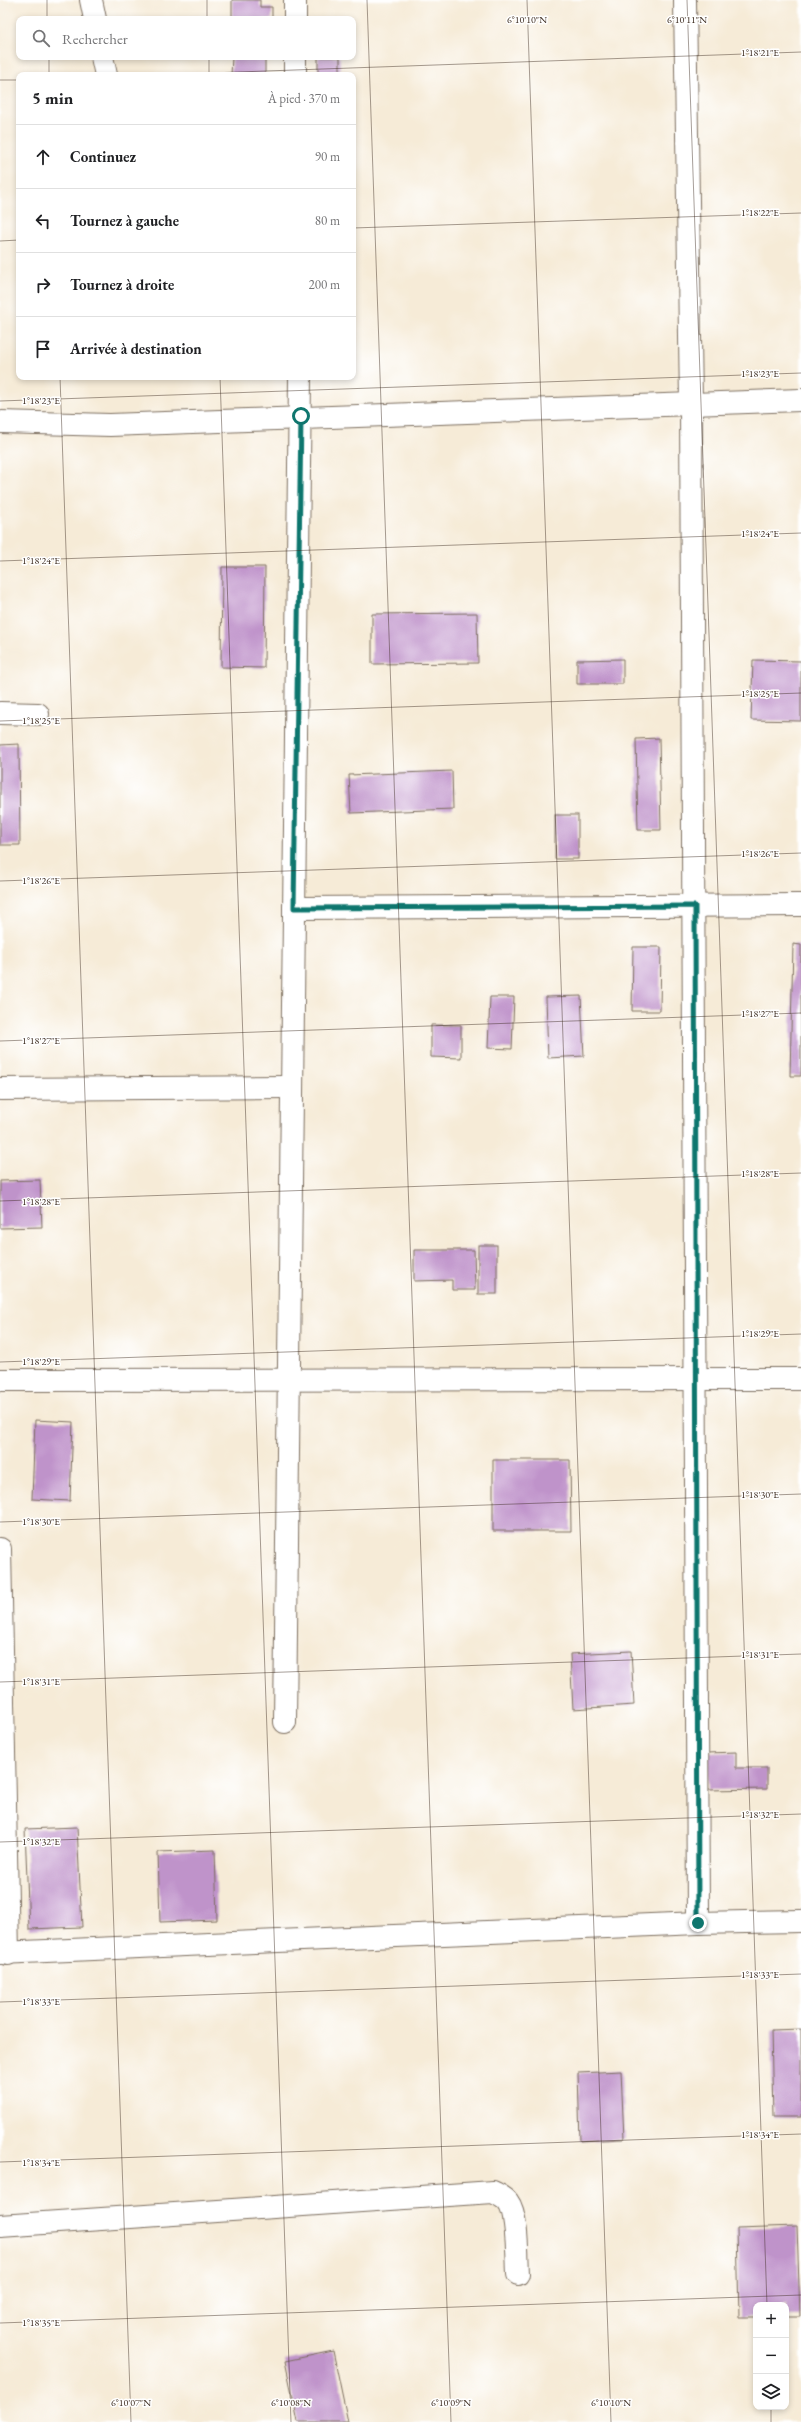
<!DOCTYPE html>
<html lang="fr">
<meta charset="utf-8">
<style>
:root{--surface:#fff;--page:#f2f2f2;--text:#202124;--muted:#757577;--line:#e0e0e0}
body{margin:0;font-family:"EB Garamond",serif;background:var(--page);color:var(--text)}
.controls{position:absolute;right:12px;bottom:12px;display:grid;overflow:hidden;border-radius:8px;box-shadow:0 2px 6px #0003}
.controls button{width:36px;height:36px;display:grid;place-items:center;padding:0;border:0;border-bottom:1px solid var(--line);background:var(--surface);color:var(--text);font:20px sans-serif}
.stop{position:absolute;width:12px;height:12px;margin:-9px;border:3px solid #0f766e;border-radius:50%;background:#fff}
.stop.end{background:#0f766e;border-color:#fff;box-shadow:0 1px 4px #0008}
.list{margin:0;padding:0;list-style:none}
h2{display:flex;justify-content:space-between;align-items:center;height:52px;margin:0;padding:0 16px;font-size:17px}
h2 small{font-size:13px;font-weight:400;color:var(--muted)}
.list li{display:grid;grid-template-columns:26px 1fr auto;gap:12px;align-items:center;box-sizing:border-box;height:64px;padding:0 16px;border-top:1px solid var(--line)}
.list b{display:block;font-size:15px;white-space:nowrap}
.list em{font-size:13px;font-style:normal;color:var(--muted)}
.icon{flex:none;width:22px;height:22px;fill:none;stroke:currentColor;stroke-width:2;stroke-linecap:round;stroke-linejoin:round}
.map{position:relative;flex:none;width:801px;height:2422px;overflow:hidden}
.search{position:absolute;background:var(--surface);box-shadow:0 2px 6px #0003;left:16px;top:16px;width:340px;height:44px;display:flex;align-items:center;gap:10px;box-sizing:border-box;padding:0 14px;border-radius:8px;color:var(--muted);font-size:15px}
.panel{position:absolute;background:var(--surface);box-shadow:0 2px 6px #0003;left:16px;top:72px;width:340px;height:308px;border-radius:8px}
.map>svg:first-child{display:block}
.building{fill:#bf93ca}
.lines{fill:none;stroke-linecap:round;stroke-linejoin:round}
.minor-casing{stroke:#7c6e5f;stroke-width:24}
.minor{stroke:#fff;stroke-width:22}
.route{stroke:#0f766e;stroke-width:5}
.ticks{fill:none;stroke:#3b2a1e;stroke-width:1;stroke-opacity:0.45}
.ticks-label{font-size:10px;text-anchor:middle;fill:#3b2a1e;stroke:#fff;stroke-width:3;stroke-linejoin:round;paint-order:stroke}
</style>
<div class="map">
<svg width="801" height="2422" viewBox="0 0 801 2422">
<rect width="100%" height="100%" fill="#fff"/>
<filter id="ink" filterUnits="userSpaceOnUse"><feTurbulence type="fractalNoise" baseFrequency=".025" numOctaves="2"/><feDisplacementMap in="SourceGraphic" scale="8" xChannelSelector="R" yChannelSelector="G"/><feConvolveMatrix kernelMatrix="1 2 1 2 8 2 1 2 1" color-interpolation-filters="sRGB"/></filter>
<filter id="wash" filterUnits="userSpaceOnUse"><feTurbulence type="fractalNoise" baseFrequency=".012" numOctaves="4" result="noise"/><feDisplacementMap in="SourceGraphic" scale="16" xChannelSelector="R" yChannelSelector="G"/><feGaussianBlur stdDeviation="0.9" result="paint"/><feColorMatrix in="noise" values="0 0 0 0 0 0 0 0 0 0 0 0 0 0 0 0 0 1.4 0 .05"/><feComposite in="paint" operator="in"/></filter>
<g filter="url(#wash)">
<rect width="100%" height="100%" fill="#f6ebd7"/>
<g id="blocks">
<g class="building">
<polygon points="232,0 260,0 260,7 272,7 272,19 232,19"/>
<polygon points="232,57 265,57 265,75 231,75"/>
<rect x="318" y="57" width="22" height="18"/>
<polygon points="222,567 265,567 264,668 221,667"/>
<polygon points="477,613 478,663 372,664 372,614"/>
<polygon points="623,659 623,684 577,684 577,660"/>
<polygon points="753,660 801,661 801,721 751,720"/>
<polygon points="659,738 661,830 638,830 636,739"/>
<polygon points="19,744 20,845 0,845 0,745"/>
<polygon points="452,771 453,809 351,813 349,775"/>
<rect x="555" y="815" width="23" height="44"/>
<polygon points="793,944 801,945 801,1076 790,1076"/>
<polygon points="633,947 661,947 660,1011 632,1011"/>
<polygon points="581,996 584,1056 548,1058 546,997"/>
<polygon points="490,997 514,997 512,1049 488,1048"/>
<polygon points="431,1025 461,1025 461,1058 431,1057"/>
<polygon points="40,1180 42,1227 0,1228 0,1181"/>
<rect x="478" y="1245" width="19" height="49"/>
<polygon points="414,1250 474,1250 475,1290 452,1290 452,1280 414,1281"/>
<polygon points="35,1420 73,1422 70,1501 32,1499"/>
<polygon points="493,1460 570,1460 571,1531 493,1531"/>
<polygon points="631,1651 634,1705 573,1709 570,1654"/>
<polygon points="736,1752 736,1768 767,1768 767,1789 708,1790 707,1753"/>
<polygon points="77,1827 82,1927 29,1929 25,1829"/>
<polygon points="215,1850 217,1920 160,1922 158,1852"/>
<polygon points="801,2029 801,2117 773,2117 771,2030"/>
<polygon points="621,2071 624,2139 580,2141 578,2073"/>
<polygon points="797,2226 800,2316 786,2316 786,2305 756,2305 756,2317 739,2317 737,2228"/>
<polygon points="333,2351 348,2422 298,2422 285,2361"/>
</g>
</g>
</g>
<g filter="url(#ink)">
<use href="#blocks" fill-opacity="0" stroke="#7c6e5f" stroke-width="1"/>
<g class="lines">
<defs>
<g id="minor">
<polyline points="91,0 95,19"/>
<polyline points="295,0 295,19"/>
<polyline points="685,0 691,403 698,1923"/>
<polyline points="102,57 106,75"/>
<polyline points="295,57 295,75"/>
<polyline points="0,422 110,425 801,400"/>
<polyline points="0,713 38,714"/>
<polyline points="294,908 801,905"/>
<polyline points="0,1089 292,1087"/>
<polyline points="0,1380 801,1379"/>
<polyline points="0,1549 8,1954"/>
<polyline points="285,1722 300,377"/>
<polyline points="0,1953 698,1923 801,1921"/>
<path d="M 0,2226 L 493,2192 C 499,2195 504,2197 508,2202 C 518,2215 517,2257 518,2274"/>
</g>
</defs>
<use href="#minor" class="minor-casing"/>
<use href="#minor" class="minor"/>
</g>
</g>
<g class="lines" filter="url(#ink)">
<polyline class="route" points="301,416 294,908 695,906 698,1923"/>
</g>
<path class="ticks" d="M 47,0 L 47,19M 207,0 L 207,19M 367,0 L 451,2422M 527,0 L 611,2422M 687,0 L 767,2305M 49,57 L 49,75M 209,57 L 209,75M 154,75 L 801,52M 0,80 L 19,80M 353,228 L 801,213M 0,241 L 19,240M 60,377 L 131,2422M 220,377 L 291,2422M 0,401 L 801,373M 0,561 L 801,533M 0,721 L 801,693M 0,881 L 801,853M 0,1041 L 801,1013M 0,1201 L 801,1173M 0,1362 L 801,1334M 0,1522 L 801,1494M 0,1682 L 801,1654M 0,1842 L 801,1814M 0,2002 L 801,1974M 0,2162 L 801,2134M 0,2323 L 801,2295M 771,2407 L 771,2422"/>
<g class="ticks-label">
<text x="527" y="23">6°10'10"N</text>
<text x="687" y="23">6°10'11"N</text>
<text x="760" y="56">1°18'21"E</text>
<text x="760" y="216">1°18'22"E</text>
<text x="760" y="377">1°18'23"E</text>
<text x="41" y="404">1°18'23"E</text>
<text x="760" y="537">1°18'24"E</text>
<text x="41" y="564">1°18'24"E</text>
<text x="760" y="697">1°18'25"E</text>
<text x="41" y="724">1°18'25"E</text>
<text x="760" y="857">1°18'26"E</text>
<text x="41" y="884">1°18'26"E</text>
<text x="760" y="1017">1°18'27"E</text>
<text x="41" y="1044">1°18'27"E</text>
<text x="760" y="1177">1°18'28"E</text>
<text x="41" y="1205">1°18'28"E</text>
<text x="760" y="1337">1°18'29"E</text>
<text x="41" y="1365">1°18'29"E</text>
<text x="760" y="1498">1°18'30"E</text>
<text x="41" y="1525">1°18'30"E</text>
<text x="760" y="1658">1°18'31"E</text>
<text x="41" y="1685">1°18'31"E</text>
<text x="760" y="1818">1°18'32"E</text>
<text x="41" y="1845">1°18'32"E</text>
<text x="760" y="1978">1°18'33"E</text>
<text x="41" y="2005">1°18'33"E</text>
<text x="760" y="2138">1°18'34"E</text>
<text x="41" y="2166">1°18'34"E</text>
<text x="41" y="2326">1°18'35"E</text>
<text x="131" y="2406">6°10'07"N</text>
<text x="291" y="2406">6°10'08"N</text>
<text x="451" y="2406">6°10'09"N</text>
<text x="611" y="2406">6°10'10"N</text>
</g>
</svg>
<div class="controls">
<button>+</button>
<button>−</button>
<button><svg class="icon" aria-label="layers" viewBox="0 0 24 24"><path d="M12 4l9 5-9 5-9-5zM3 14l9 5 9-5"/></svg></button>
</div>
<div class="stop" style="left:301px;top:416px"></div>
<div class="stop end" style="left:698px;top:1923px"></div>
<div class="search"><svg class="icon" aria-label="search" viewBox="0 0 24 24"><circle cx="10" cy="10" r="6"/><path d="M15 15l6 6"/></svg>Rechercher</div>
<section class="panel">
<h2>5 min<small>À pied · 370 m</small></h2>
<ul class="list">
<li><svg class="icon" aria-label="ahead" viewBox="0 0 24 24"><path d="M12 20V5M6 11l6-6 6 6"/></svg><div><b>Continuez</b></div><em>90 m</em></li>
<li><svg class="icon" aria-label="left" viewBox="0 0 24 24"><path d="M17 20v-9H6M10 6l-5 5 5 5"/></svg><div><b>Tournez à gauche</b></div><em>80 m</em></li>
<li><svg class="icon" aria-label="right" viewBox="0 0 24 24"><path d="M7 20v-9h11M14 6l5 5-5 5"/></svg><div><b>Tournez à droite</b></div><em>200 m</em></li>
<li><svg class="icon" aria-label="arrive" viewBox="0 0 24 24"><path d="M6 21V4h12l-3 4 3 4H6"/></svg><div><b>Arrivée à destination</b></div></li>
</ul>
</section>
</div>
